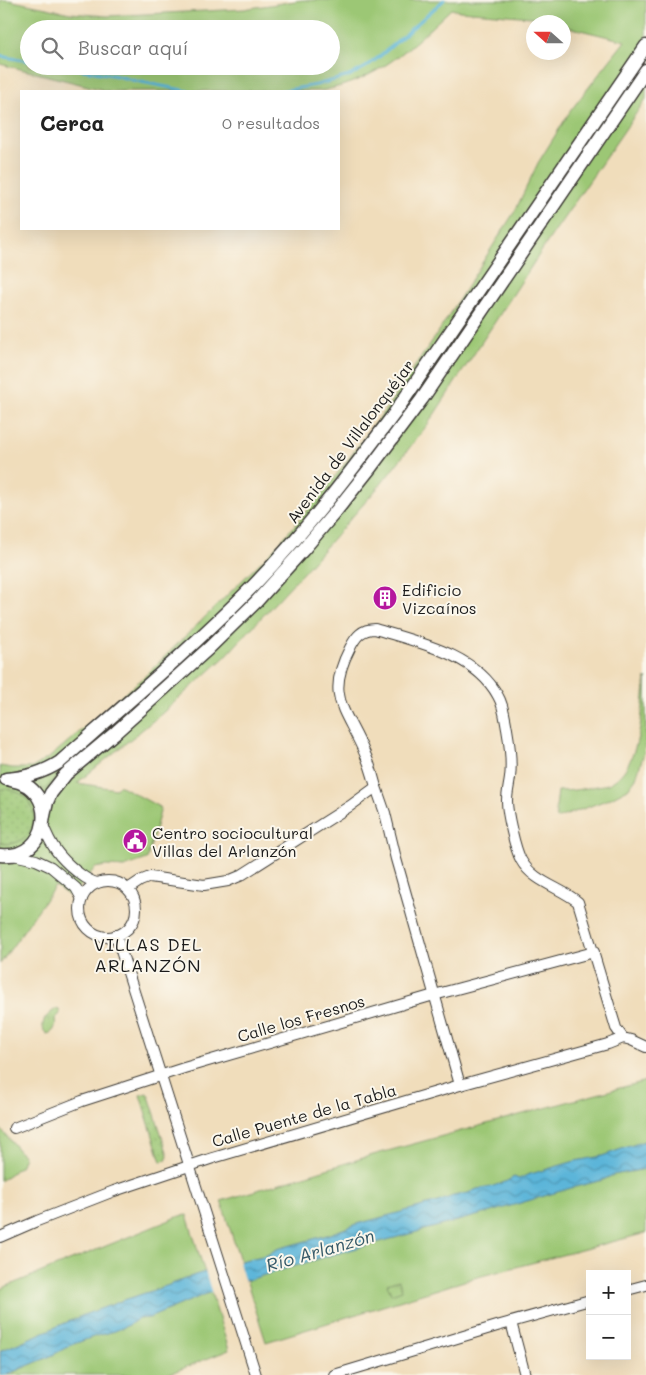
<!DOCTYPE html>
<html lang="es">
<meta charset="utf-8">
<style>
:root{--surface:#fff;--page:#f6f6f6;--text:#222;--muted:#767676;--line:#e0e0e0}
body{margin:0;font-family:Mali,sans-serif;background:var(--page);color:var(--text)}
.controls{position:absolute;right:15px;bottom:15px;display:grid;overflow:hidden;border-radius:0px;box-shadow:0 5px 20px #0002}
.controls button{width:45px;height:45px;display:grid;place-items:center;padding:0;border:0;border-bottom:1px solid var(--line);background:var(--surface);color:var(--text);font:25px sans-serif}
.compass{position:absolute;left:526px;top:15px;width:45px;height:45px;border-radius:50%;background:var(--surface);box-shadow:0 5px 20px #0002;rotate:291deg}
.list{margin:0;padding:0;list-style:none}
h2{display:flex;justify-content:space-between;align-items:center;height:65px;margin:0;padding:0 20px;font-size:21px}
h2 small{font-size:16px;font-weight:400;color:var(--muted)}
.icon{flex:none;width:28px;height:28px;fill:none;stroke:currentColor;stroke-width:2;stroke-linecap:round;stroke-linejoin:round}
.map{position:relative;flex:none;width:646px;height:1375px;overflow:hidden}
.search{position:absolute;background:var(--surface);box-shadow:0 5px 20px #0002;left:20px;top:20px;width:320px;height:55px;display:flex;align-items:center;gap:12px;box-sizing:border-box;padding:0 18px;border-radius:28px;color:var(--muted);font-size:19px}
.panel{position:absolute;background:var(--surface);box-shadow:0 5px 20px #0002;left:20px;top:90px;width:320px;height:140px;border-radius:0px}
.map>svg:first-child{display:block}
.grass{fill:#9cc774;stroke:#5c7248;fill-rule:evenodd}
.park{fill:url(#park-tufts);stroke:#5c7248}
.garden{fill:url(#garden-dots);stroke:#5c7248}
.water{fill:url(#water-waves);stroke:#3c687a}
.pier{fill:#f0ddbb}
.lines{fill:none;stroke-linecap:round;stroke-linejoin:round}
.stream{stroke:#5bb5d9;stroke-width:3}
.minor-casing{stroke:#3c3934;stroke-width:12}
.tertiary-casing{stroke:#3c3934;stroke-width:15}
.minor{stroke:#fff;stroke-width:10}
.tertiary{stroke:#fff;stroke-width:12}
.labels{text-anchor:middle;dominant-baseline:central;stroke-width:4;stroke-linejoin:round;paint-order:stroke}
.street-label{font-size:16px;fill:#1c1c1c;stroke:#fbf7ec}
.poi-label{font-size:16px;fill:#1c1c1c;stroke:#fbf7ec;text-anchor:start}
.neighbourhood-label{font-size:18px;letter-spacing:1px;fill:#1c1c1c;stroke:#fbf7ec}
.water-label{font-size:18px;font-style:italic;fill:#355968;stroke:#fbf7ec}
</style>
<div class="map">
<svg width="646" height="1375" viewBox="0 0 646 1375">
<defs>
<pattern id="park-tufts" width="24" height="20" patternUnits="userSpaceOnUse" patternTransform="scale(1.25)"><rect width="24" height="20" fill="#9cc774"/><path d="M3 7l-1-3M5 7V3M7 7l1-3M15 17l-1-3M17 17v-4M19 17l1-3" fill="none" stroke="#86aa64"/></pattern>
<pattern id="garden-dots" width="8" height="8" patternUnits="userSpaceOnUse" patternTransform="scale(1.25)"><rect width="8" height="8" fill="#9cc774"/><path d="M2 2h.1M6 6h.1" fill="none" stroke="#86aa64" stroke-width="1.8" stroke-linecap="round"/></pattern>
<pattern id="water-waves" width="16" height="10" patternUnits="userSpaceOnUse" patternTransform="scale(1.25)"><rect width="16" height="10" fill="#5bb5d9"/><path d="M0 5q4-4 8 0t8 0" fill="none" stroke="#4a92af"/></pattern>
</defs>
<rect width="100%" height="100%" fill="#fbf7ec"/>
<filter id="ink" filterUnits="userSpaceOnUse"><feTurbulence type="fractalNoise" baseFrequency=".02" numOctaves="2"/><feDisplacementMap in="SourceGraphic" scale="10" xChannelSelector="R" yChannelSelector="G"/><feConvolveMatrix kernelMatrix="1 2 1 2 8 2 1 2 1" color-interpolation-filters="sRGB"/></filter>
<filter id="wash" filterUnits="userSpaceOnUse"><feTurbulence type="fractalNoise" baseFrequency=".0096" numOctaves="4" result="noise"/><feDisplacementMap in="SourceGraphic" scale="20" xChannelSelector="R" yChannelSelector="G"/><feGaussianBlur stdDeviation="1.12" result="paint"/><feColorMatrix in="noise" values="0 0 0 0 0 0 0 0 0 0 0 0 0 0 0 0 0 1.4 0 .05"/><feComposite in="paint" operator="in"/></filter>
<g filter="url(#wash)">
<rect width="100%" height="100%" fill="#f0ddbb"/>
<g class="grass">
<path d="M 0,0 L 8,0 L 70,13 L 107,16 L 244,9 L 302,0 L 646,0 L 646,99 L 550,238 L 428,424 L 382,483 L 309,566 L 224,658 L 159,716 L 77,783 L 116,789 L 119,785 L 161,808 L 147,859 L 124,867 L 106,866 L 95,868 L 71,897 L 55,886 L 0,964 L 0,766 L 12,768 L 32,768 L 50,757 L 144,677 L 273,550 L 300,519 L 331,482 L 383,413 L 439,331 L 515,211 L 538,163 L 571,110 L 625,41 L 564,26 L 564,22 L 551,22 L 531,17 L 460,11 L 451,9 C 408,49 380,80 320,91 L 108,91 L 0,64 ZM 29,29 L 331,29 L 331,66 L 29,66 Z"/>
<path d="M 646,678 L 646,743 L 644,753 L 636,778 L 628,789 L 609,799 L 556,819 L 556,807 L 558,791 C 572,791 584,789 597,786 C 602,785 608,785 612,782 C 641,765 642,708 646,678 Z"/>
<polygon points="646,1081 646,1233 474,1278 266,1342 221,1201 373,1155 567,1102"/>
<polygon points="0,1128 24,1157 20,1167 0,1181"/>
<polygon points="187,1215 229,1350 166,1375 0,1375 0,1289 180,1216"/>
</g>
<g class="park">
<path d="M 56,1009 L 59,1010 L 60,1014 L 56,1018 C 55,1026 56,1032 47,1034 L 44,1031 C 40,1021 48,1014 56,1009 Z"/>
<polygon points="399,1280 402,1290 391,1294 387,1284"/>
</g>
<g class="garden">
<path d="M 646,57 L 646,60 L 416,397 L 369,461 L 314,529 L 254,597 L 220,630 L 53,780 L 45,790 L 37,781 L 53,774 L 66,765 C 141,700 219,635 285,560 C 421,405 527,226 646,57 Z"/>
<path d="M 4,789 C 51,793 37,852 0,843 L 0,790 Z"/>
<polygon points="147,1093 149,1096 168,1155 167,1159 161,1162 140,1095"/>
</g>
<polygon class="water" points="644,1141 646,1142 646,1169 613,1175 603,1180 571,1188 487,1213 335,1254 248,1280 206,1294 149,1318 138,1319 129,1325 115,1331 93,1337 71,1345 51,1356 6,1375 0,1375 0,1351 86,1314 127,1299 169,1285 195,1275 244,1260 267,1255 277,1249 324,1236 357,1224 438,1202 453,1196 468,1193 477,1189 490,1187 505,1182 514,1177 519,1179 527,1175 575,1161 602,1156"/>
<polygon class="pier" points="238,1259 245,1283 212,1294 205,1270"/>
<g class="lines">
<g class="stream">
<polyline points="0,55 5,57 29,61"/>
<polyline points="61,66 117,76 136,81 188,91"/>
<polyline points="281,91 316,85 349,76 366,67 379,57 444,0"/>
</g>
</g>
</g>
<g filter="url(#ink)">
<g class="lines">
<defs>
<g id="minor">
<polyline points="376,787 385,813 396,859 460,1085"/>
<path d="M 43,825 C 51,846 59,857 76,871 C 83,876 88,881 97,883"/>
<polyline points="13,855 36,860 51,867 76,888 82,899"/>
<circle cx="108" cy="909" r="28"/>
<path d="M 128,889 L 140,881 L 150,877 L 204,885 L 228,881 L 240,876 L 350,806 L 376,787 C 373,776 370,764 365,754 C 347,710 324,698 350,648 C 356,636 362,629 375,629 C 417,642 476,654 498,696 C 504,706 505,719 507,729 C 510,746 512,762 510,778 C 509,786 507,793 507,801 C 507,813 515,849 521,860 C 533,882 560,887 578,902 L 616,1028 L 623,1038 L 631,1040 L 646,1047"/>
<polyline points="116,935 256,1375"/>
<polyline points="14,1128 82,1101 184,1068 434,995 594,952"/>
<polyline points="0,1237 37,1221 114,1191 213,1158 460,1085 608,1044 623,1038"/>
<polyline points="627,1290 646,1285"/>
<polyline points="511,1322 525,1375"/>
<polyline points="334,1375 497,1326 590,1300"/>
</g>
<g id="tertiary">
<path d="M 6,779 C 27,777 43,773 60,762 C 126,704 193,647 254,585 C 305,532 350,473 394,414 L 646,46"/>
<polyline points="44,816 47,802 51,793 66,774 116,732 209,648 256,602 303,550 336,511 371,467 422,399 646,70"/>
<path d="M 0,855 C 50,861 61,788 11,780"/>
</g>
</defs>
<use href="#minor" class="minor-casing"/>
<use href="#tertiary" class="tertiary-casing"/>
<use href="#minor" class="minor"/>
<use href="#tertiary" class="tertiary"/>
</g>
</g>
<defs>
<symbol id="building-disc" viewBox="-11 -11 22 22"><circle r="9.5" fill="#b5179e" stroke="#fbf7ec"/><path d="M-4-6H4V6H1V3H-1V6H-4ZM-2.5-4.3h1.7v1.8h-1.7ZM.8-4.3h1.7v1.8H.8ZM-2.5-1h1.7V.8h-1.7ZM.8-1h1.7V.8H.8Z" fill="#fff"/></symbol>
<symbol id="civic-disc" viewBox="-11 -11 22 22"><circle r="9.5" fill="#b5179e" stroke="#fbf7ec"/><path d="M-.6-6.5H3V-4.5H.6V-3L4-1V1h2V6H-6V1h2V-1L-.6-3ZM-1.2 2.5V6h2.4V2.5Z" fill="#fff"/></symbol>
</defs>
<g fill-rule="evenodd">
<use href="#building-disc" x="371" y="584" width="28" height="28"/>
<use href="#civic-disc" x="121" y="827" width="28" height="28"/>
</g>
<g class="labels">
<g class="street-label">
<text transform="translate(350 441) rotate(-53)">Avenida de Villalonquéjar</text>
<text transform="translate(301 1018) rotate(-16)">Calle los Fresnos</text>
<text transform="translate(304 1115) rotate(-16)">Calle Puente de la Tabla</text>
</g>
<g class="poi-label">
<text x="402" y="589">Edificio<tspan x="402" dy="18">Vizcaínos</tspan></text>
<text x="152" y="832">Centro sociocultural<tspan x="152" dy="18">Villas del Arlanzón</tspan></text>
</g>
<g class="neighbourhood-label">
<text x="148" y="944">VILLAS DEL<tspan x="148" dy="21">ARLANZÓN</tspan></text>
</g>
<g class="water-label">
<text transform="translate(320 1250) rotate(-16)">Río Arlanzón</text>
</g>
</g>
</svg>
<div class="controls">
<button>+</button>
<button>−</button>
</div>
<svg class="compass" viewBox="-18 -18 36 36"><path d="M0-13l5 13h-10z" fill="#e53935"/><path d="M0 13l5-13h-10z" fill="#767676"/></svg>
<div class="search"><svg class="icon" aria-label="search" viewBox="0 0 24 24"><circle cx="10" cy="10" r="6"/><path d="M15 15l6 6"/></svg>Buscar aquí</div>
<section class="panel">
<h2>Cerca<small>0 resultados</small></h2>
<ul class="list">
</ul>
</section>
</div>
